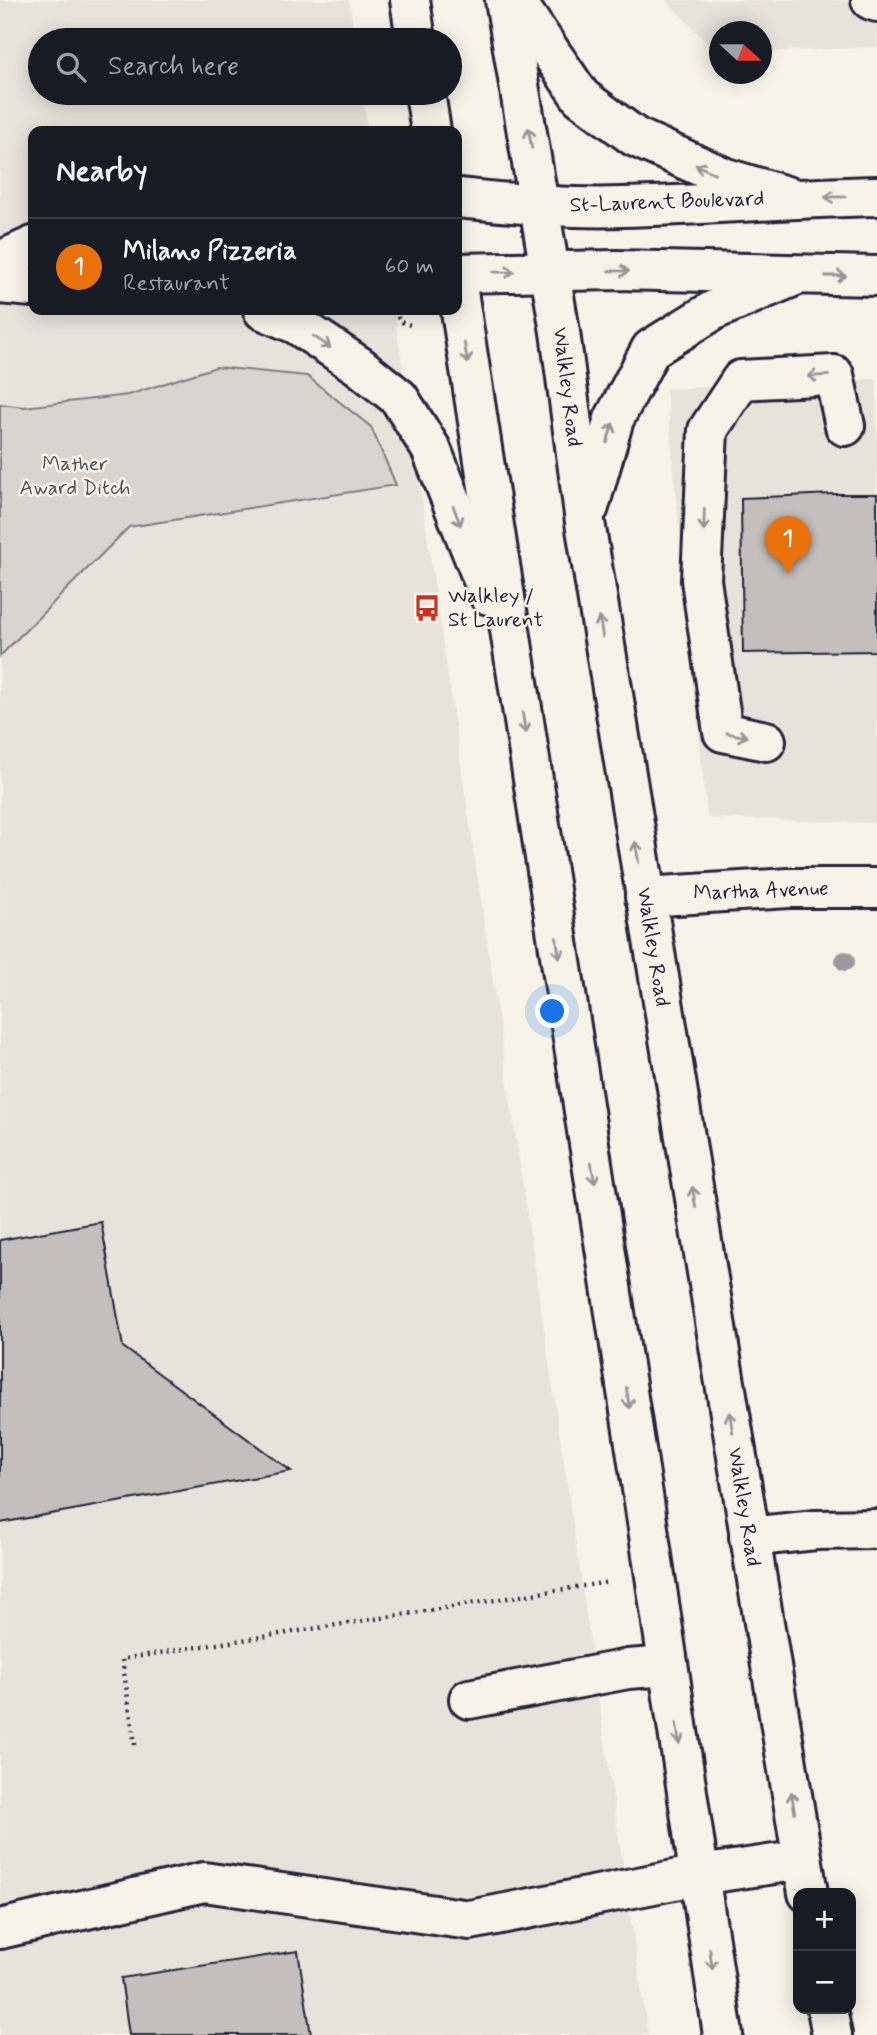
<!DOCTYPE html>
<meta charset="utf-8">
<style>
:root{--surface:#171b24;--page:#20242c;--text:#f1f3f6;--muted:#9ea1a6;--line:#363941;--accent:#c8321e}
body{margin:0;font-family:Mynerve,sans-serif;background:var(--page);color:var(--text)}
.controls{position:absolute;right:21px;bottom:21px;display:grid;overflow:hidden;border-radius:14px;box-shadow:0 4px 18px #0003}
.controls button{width:63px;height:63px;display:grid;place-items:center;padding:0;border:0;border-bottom:2px solid var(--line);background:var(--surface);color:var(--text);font:35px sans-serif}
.compass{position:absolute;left:709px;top:21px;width:63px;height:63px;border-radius:50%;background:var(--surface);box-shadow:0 4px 18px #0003;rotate:111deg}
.you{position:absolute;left:553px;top:1012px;width:24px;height:24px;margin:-18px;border:5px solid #fff;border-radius:50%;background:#1a73e8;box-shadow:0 0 0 10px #1a73e833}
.badge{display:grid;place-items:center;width:46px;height:46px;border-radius:50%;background:var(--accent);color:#fff;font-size:23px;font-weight:700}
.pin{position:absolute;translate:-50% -58px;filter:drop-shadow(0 2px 4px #0008)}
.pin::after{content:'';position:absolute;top:37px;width:24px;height:21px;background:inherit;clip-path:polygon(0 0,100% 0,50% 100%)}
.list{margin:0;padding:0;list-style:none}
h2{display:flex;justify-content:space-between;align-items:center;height:91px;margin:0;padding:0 28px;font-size:30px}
h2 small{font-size:23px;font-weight:400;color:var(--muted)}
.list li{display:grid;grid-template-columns:46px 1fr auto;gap:21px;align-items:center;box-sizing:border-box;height:98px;padding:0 28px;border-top:2px solid var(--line)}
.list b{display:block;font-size:26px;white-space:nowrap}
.list p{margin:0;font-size:23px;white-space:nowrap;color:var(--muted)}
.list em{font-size:23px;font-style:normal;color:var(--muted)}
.icon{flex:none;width:38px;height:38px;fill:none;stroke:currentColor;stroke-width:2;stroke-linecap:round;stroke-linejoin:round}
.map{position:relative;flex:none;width:877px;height:2035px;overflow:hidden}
.search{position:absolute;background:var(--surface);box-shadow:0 4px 18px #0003;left:28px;top:28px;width:434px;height:77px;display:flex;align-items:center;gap:18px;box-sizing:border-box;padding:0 24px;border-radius:38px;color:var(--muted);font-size:26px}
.panel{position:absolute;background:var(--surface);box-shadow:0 4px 18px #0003;left:28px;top:126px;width:434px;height:189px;border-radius:14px}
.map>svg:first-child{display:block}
.built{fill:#e7e3db}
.green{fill:#d8d5cf;stroke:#7d7c85;stroke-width:2}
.building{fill:#c2bfbd;stroke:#22223b;stroke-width:2}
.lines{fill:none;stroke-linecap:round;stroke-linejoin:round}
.minor-casing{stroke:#22223b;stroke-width:44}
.major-casing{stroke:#22223b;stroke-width:44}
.path{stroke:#22223b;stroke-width:4.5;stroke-dasharray:2 5;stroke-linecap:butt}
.minor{stroke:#f7f3e8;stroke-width:38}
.major{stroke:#f7f3e8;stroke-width:38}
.tree{fill:#9b999d}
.oneway{stroke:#97959a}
.labels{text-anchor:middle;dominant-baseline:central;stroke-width:5;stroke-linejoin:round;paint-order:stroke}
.street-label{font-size:21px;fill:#22223b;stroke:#f7f3e8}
.park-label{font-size:21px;fill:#504f60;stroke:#f7f3e8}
.poi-label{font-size:21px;fill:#22223b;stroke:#f7f3e8;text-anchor:start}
</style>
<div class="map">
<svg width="877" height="2035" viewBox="0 0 877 2035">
<rect width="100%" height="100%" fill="#f7f3e8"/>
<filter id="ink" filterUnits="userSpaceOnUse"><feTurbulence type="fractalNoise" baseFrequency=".0143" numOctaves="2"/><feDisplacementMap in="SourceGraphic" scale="14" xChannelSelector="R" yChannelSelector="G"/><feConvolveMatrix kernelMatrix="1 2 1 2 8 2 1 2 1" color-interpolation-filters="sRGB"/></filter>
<g filter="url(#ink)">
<g class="built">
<polygon points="0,0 349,0 355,40 40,40 40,93 362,93 368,131 33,131 33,310 394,310 648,2035 0,2035"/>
<polygon points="666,0 877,0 877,47 762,52 762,32 720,32 718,54"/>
<polygon points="877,379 877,823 707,818 666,389"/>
</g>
<polygon class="green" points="216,367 307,376 371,427 396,485 129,527 0,656 0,404 24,407 128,395"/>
<g class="building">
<polygon points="834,494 877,494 877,651 743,653 741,498"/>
<polygon points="101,1222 123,1347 291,1471 0,1523 0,1240"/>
<polygon points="298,1951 311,2035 129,2035 121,1978"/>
</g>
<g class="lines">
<defs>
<g id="minor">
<polyline points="871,0 877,2"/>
<path d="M 457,198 C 512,203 566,209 622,207 C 707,205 792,198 877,196"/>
<polyline points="0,261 33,246"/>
<polyline points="457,273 616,270 877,276"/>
<polyline points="0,284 33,287"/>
<polyline points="766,741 723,732 701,580 708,430 741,380 834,375 845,426"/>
<polyline points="645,897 789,888 877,888"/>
<polyline points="749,1537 816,1530 877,1529"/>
<polyline points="469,1699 628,1669 668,1666"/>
<polyline points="0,1929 204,1882 470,1920 699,1875 802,1860"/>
</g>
<g id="major">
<polyline points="410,0 416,40"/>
<polyline points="505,0 560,332 585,522 808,1893"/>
<polyline points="515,0 581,97 635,137 726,178 793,198"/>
<polyline points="425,93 431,131"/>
<polyline points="457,285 645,1508 723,2035"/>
<polyline points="263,310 296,324 359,366 399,398 431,449 489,595"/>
<polyline points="589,507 614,419 651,349 714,310 795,276"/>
<polyline points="827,2009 832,2035"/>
</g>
</defs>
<use href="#minor" class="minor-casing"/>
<use href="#major" class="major-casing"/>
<g class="path">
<polyline points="396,310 399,321 413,326"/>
<polyline points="135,1745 122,1659 609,1582"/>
</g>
<use href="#minor" class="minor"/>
<use href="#major" class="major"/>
</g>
<circle class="tree" cx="845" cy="961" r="10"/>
<defs><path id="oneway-shaft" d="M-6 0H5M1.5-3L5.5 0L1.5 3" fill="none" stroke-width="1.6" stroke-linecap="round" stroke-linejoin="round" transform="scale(1.75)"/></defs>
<g class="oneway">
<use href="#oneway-shaft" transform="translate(530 138) rotate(-100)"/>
<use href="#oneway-shaft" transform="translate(705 169) rotate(-156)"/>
<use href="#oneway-shaft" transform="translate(835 197) rotate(179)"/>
<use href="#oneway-shaft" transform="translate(619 271) rotate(1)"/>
<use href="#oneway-shaft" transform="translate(504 272) rotate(-1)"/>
<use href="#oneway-shaft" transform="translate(836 276)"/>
<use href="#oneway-shaft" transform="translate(322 342) rotate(34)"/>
<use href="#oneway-shaft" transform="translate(466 353) rotate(81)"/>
<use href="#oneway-shaft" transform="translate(818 376) rotate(177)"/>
<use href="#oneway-shaft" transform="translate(610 433) rotate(-74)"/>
<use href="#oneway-shaft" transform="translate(457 516) rotate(69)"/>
<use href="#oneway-shaft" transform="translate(704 520) rotate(92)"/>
<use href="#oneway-shaft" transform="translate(601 627) rotate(-99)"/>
<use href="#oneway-shaft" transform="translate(524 723) rotate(81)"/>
<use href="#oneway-shaft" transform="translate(737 735) rotate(12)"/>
<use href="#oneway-shaft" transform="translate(637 852) rotate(-99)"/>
<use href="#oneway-shaft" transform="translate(558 948) rotate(81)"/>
<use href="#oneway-shaft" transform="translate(593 1173) rotate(81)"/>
<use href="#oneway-shaft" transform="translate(694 1197) rotate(-99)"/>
<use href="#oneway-shaft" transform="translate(628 1398) rotate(81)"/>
<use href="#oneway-shaft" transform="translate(731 1422) rotate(-99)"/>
<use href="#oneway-shaft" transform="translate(678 1734) rotate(82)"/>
<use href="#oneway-shaft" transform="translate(793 1802) rotate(-99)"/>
<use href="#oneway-shaft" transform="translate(711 1959) rotate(82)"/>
</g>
</g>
<defs>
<symbol id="bus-bare" viewBox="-9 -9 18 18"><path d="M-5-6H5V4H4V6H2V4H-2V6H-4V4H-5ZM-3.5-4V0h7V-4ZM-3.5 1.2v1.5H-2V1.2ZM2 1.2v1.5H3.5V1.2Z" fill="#c8321e" stroke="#f7f3e8" stroke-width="2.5" paint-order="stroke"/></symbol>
</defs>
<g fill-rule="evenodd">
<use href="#bus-bare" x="408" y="589" width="38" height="38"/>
</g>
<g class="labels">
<g class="street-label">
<text transform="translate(667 202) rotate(-2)">St-Laurent Boulevard</text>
<text transform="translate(567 387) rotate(83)">Walkley Road</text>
<text transform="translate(761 891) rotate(-2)">Martha Avenue</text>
<text transform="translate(653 947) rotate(81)">Walkley Road</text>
<text transform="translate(744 1507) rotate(81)">Walkley Road</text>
</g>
<g class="park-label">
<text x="75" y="464">Mather<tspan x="75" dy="24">Award Ditch</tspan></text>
</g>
<g class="poi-label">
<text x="448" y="596">Walkley /<tspan x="448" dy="24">St Laurent</tspan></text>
</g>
</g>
</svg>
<div class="controls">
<button>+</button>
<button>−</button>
</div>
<svg class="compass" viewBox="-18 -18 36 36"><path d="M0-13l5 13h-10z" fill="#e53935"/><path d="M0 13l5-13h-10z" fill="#9ea1a6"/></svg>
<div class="you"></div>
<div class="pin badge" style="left:788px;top:574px;background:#e8710a">1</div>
<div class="search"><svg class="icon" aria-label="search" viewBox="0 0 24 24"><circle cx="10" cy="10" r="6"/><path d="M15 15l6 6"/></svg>Search here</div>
<section class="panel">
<h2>Nearby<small></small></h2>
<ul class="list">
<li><span class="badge" style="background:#e8710a">1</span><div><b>Milano Pizzeria</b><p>Restaurant</p></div><em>60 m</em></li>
</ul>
</section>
</div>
